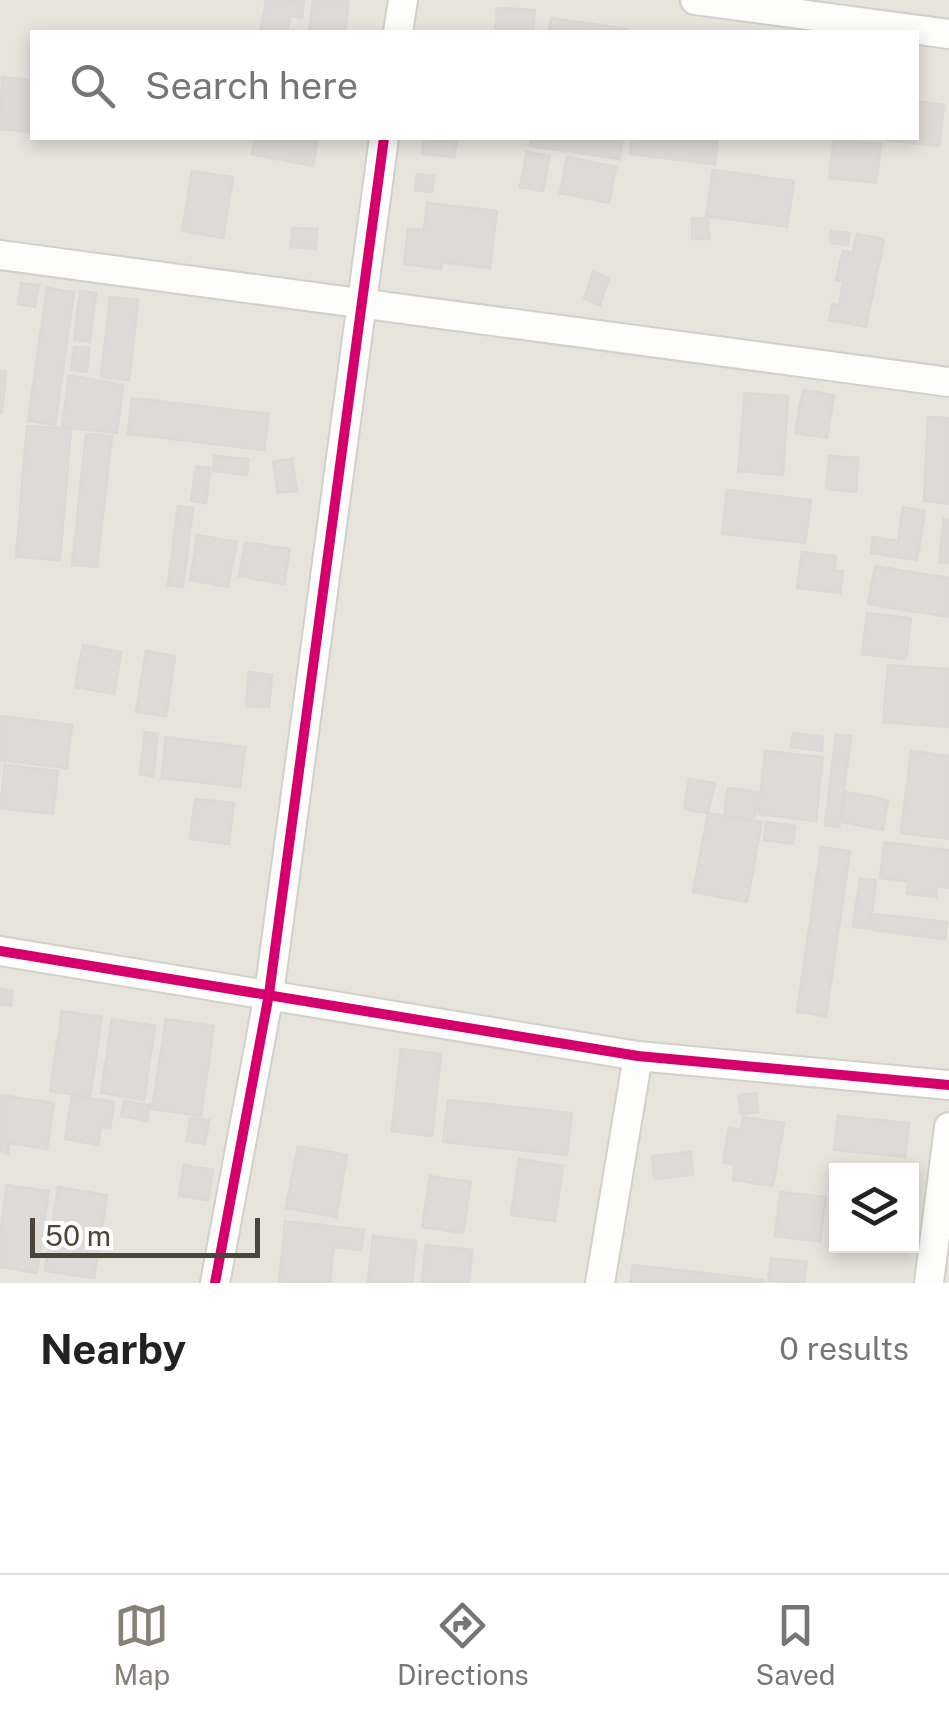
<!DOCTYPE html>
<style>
:root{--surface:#fff;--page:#f2f2f2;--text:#222;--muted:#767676;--line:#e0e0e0;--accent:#868178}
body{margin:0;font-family:"Public Sans",sans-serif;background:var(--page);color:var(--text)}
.controls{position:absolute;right:30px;bottom:30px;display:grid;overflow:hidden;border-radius:0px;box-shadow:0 5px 15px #0003}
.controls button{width:90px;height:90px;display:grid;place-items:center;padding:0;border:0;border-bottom:2px solid var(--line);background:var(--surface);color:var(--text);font:50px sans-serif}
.scale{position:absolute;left:30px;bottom:25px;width:230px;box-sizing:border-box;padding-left:10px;border:5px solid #4b4439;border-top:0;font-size:28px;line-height:35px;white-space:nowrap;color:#4b4439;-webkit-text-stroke:8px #fff;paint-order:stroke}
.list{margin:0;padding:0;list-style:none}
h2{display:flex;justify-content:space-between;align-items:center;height:130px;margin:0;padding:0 40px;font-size:42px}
h2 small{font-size:32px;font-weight:400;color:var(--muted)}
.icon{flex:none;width:55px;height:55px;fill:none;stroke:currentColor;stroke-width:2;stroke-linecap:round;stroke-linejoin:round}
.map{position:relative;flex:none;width:949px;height:1283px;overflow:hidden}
.search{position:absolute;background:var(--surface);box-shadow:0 5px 15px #0003;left:30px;right:30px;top:30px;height:110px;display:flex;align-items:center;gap:25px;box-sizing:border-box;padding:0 35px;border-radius:0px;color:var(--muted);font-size:38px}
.sheet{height:290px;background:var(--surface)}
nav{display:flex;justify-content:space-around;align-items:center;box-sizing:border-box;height:140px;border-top:2px solid var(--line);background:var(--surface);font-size:28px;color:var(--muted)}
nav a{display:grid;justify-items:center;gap:5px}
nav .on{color:var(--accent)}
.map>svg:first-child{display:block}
.residential{fill:#e7e4dc;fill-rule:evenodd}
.building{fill:#dedbd6;stroke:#dcd9d4;stroke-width:2.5}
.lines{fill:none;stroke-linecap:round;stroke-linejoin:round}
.minor-casing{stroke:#d2d0cb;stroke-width:32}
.minor{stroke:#fdfdfc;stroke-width:28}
.cycleway-casing{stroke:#fff;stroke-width:16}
.cycleway{stroke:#d6006c;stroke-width:10}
</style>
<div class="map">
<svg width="949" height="1283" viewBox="0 0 949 1283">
<rect width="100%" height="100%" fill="#f4f2ee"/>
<path class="residential" d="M 0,0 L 949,0 L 949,1283 L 0,1283 ZM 32,32 L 916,32 L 916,138 L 32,138 ZM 836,1170 L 912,1170 L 912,1246 L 836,1246 Z"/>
<g class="building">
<polygon points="266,0 304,1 302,18 290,16 288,30 300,32 260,32"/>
<polygon points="313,0 349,0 345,32 309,32"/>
<polygon points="497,8 535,10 533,32 495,32"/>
<polygon points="551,18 628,29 628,32 549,32"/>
<polygon points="2,77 32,80 32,125 30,132 0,129"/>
<polygon points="916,101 944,105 939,146 887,140 916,138"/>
<polygon points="255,138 318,138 313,166 252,154"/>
<polygon points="424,138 457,138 454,157 422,154"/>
<polygon points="531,138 623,138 620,159 530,146"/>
<polygon points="632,138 718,138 715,164 630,154"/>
<polygon points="834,139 881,144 876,183 829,178"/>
<polygon points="527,152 550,156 543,191 520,187"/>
<polygon points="567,157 616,167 609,203 560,193"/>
<polygon points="713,170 794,181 787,227 706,216"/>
<polygon points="192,171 233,177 223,238 182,231"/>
<polygon points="417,174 434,176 432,192 415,190"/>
<polygon points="427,203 497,211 490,268 442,262 441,269 404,264 408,229 424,230"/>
<polygon points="692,218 708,218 709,239 692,239"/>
<polygon points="292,228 317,229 316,249 291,247"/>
<polygon points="831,231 849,233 848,245 830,243"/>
<polygon points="857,234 884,239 866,327 829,320 832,304 839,305 843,281 836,280 843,251 853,253"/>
<polygon points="593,272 609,278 600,305 584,299"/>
<polygon points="21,283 39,285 35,307 18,304"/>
<polygon points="47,288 74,292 55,425 28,421"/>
<polygon points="80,291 96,293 90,342 74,340"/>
<polygon points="110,297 138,300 129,380 101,377"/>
<polygon points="74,347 89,348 87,372 71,370"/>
<polygon points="0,371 6,371 2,412 0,412"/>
<polygon points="69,375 123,385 117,433 62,427"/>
<polygon points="803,390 834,395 827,438 795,433"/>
<polygon points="745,393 788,396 783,475 738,471"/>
<polygon points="132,398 269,414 264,450 128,434"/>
<polygon points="928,417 949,418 949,504 924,501"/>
<polygon points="27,426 71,429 60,560 16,557"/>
<polygon points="86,434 112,436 97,567 72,565"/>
<polygon points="214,456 249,459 247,475 213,471"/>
<polygon points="829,456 858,458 856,492 826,489"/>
<polygon points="292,459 297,491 278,493 273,462"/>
<polygon points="196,466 210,468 206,503 191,501"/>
<polygon points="727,490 811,500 805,543 722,534"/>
<polygon points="178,506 193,508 183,587 168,585"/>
<polygon points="903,507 925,511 917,560 871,553 873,537 898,541"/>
<polygon points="944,519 949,520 949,563 939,562"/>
<polygon points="197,535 237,542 228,587 190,580"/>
<polygon points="245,542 290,549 284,584 239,576"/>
<polygon points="802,552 836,556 834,570 843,571 840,593 797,588"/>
<polygon points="875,566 949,578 949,617 868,604"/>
<polygon points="867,613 911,618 906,659 862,654"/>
<polygon points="83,645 121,652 114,694 75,687"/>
<polygon points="146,651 175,656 166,716 136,712"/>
<polygon points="888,665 949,669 949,727 883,722"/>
<polygon points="249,672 272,675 269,707 246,706"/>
<polygon points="0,716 72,725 67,768 0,760"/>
<polygon points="145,732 158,734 153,776 140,774"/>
<polygon points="793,733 823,737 822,751 791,747"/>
<polygon points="836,734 851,736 839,827 825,825"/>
<polygon points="166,737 245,747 240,787 161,778"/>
<polygon points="765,751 823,757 816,821 758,814"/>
<polygon points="911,751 949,756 949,839 901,833"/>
<polygon points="5,765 58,771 53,814 0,808"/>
<polygon points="689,779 715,783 708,813 684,809"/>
<polygon points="728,788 758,792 754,820 724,816"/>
<polygon points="846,792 888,800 883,830 841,822"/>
<polygon points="195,799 234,803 229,844 190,839"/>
<polygon points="708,813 762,822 747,902 693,892"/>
<polygon points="766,822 795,826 793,844 764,840"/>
<polygon points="884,842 949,850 949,888 936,886 936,897 907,894 908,881 880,878"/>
<polygon points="821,847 850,851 826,1016 797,1012"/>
<polygon points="860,878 876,880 870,929 853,927"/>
<polygon points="875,914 947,922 945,939 873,930"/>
<polygon points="0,989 13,991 11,1006 0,1005"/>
<polygon points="62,1011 102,1017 90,1097 50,1091"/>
<polygon points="112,1019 155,1026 144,1100 101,1093"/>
<polygon points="166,1019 214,1026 201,1116 152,1109"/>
<polygon points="401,1049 441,1054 432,1136 392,1131"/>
<polygon points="756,1093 758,1112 741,1114 738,1095"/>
<polygon points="0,1095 54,1103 47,1149 9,1143 8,1154 0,1152"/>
<polygon points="72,1095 114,1102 110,1129 101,1127 98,1145 65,1139"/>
<polygon points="448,1100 572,1113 567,1155 443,1142"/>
<polygon points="124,1101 150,1105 147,1121 121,1116"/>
<polygon points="838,1116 909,1123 905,1157 834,1150"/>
<polygon points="743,1117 784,1123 773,1186 733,1180 735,1165 723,1162 729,1128 741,1130"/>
<polygon points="190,1118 209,1120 205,1144 187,1141"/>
<polygon points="298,1146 347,1155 336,1217 286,1208"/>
<polygon points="691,1152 693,1175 654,1179 652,1156"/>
<polygon points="519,1159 563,1166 555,1221 511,1215"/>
<polygon points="184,1165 213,1170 208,1200 179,1196"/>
<polygon points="430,1176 471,1182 463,1233 422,1227"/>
<polygon points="7,1185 49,1191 37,1273 0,1267 0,1233"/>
<polygon points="58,1187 107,1195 94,1278 45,1271"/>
<polygon points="780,1192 826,1197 820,1242 775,1236"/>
<polygon points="285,1221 364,1230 361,1250 334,1247 330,1283 279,1283"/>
<polygon points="373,1236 416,1241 412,1283 368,1283"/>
<polygon points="426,1245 472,1250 469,1283 422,1283"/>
<polygon points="771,1258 807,1262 804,1283 768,1281"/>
<polygon points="633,1265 764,1280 764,1283 630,1283"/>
</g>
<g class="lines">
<defs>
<g id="minor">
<polyline points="695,0 949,34"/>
<polyline points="398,32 403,0"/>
<polyline points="0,255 949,382"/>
<polyline points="0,951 638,1056 949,1085"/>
<polyline points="215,1283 269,994 384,138"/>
<polyline points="600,1283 638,1056"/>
<polyline points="929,1283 949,1127"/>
</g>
</defs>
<use href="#minor" class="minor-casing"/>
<use href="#minor" class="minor"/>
<defs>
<g id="cycleway">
<polyline points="0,951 638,1056 949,1085"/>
<polyline points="215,1283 269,994 384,138"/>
</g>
</defs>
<use href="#cycleway" class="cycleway-casing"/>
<use href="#cycleway" class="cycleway"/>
</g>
</svg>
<div class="controls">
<button><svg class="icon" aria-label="layers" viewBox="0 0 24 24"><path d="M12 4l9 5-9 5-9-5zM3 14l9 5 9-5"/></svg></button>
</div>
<div class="scale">50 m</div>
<div class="search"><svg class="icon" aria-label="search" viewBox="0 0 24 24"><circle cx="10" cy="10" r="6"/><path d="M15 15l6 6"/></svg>Search here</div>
</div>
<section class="sheet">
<h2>Nearby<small>0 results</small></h2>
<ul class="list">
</ul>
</section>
<nav>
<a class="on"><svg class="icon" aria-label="map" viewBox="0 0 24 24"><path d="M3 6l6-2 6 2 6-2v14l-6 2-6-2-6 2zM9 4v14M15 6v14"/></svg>Map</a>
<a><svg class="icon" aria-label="directions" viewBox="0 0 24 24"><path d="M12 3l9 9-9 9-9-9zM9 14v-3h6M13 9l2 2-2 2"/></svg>Directions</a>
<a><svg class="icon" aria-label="saved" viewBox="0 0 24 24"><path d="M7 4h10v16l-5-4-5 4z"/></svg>Saved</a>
</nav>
